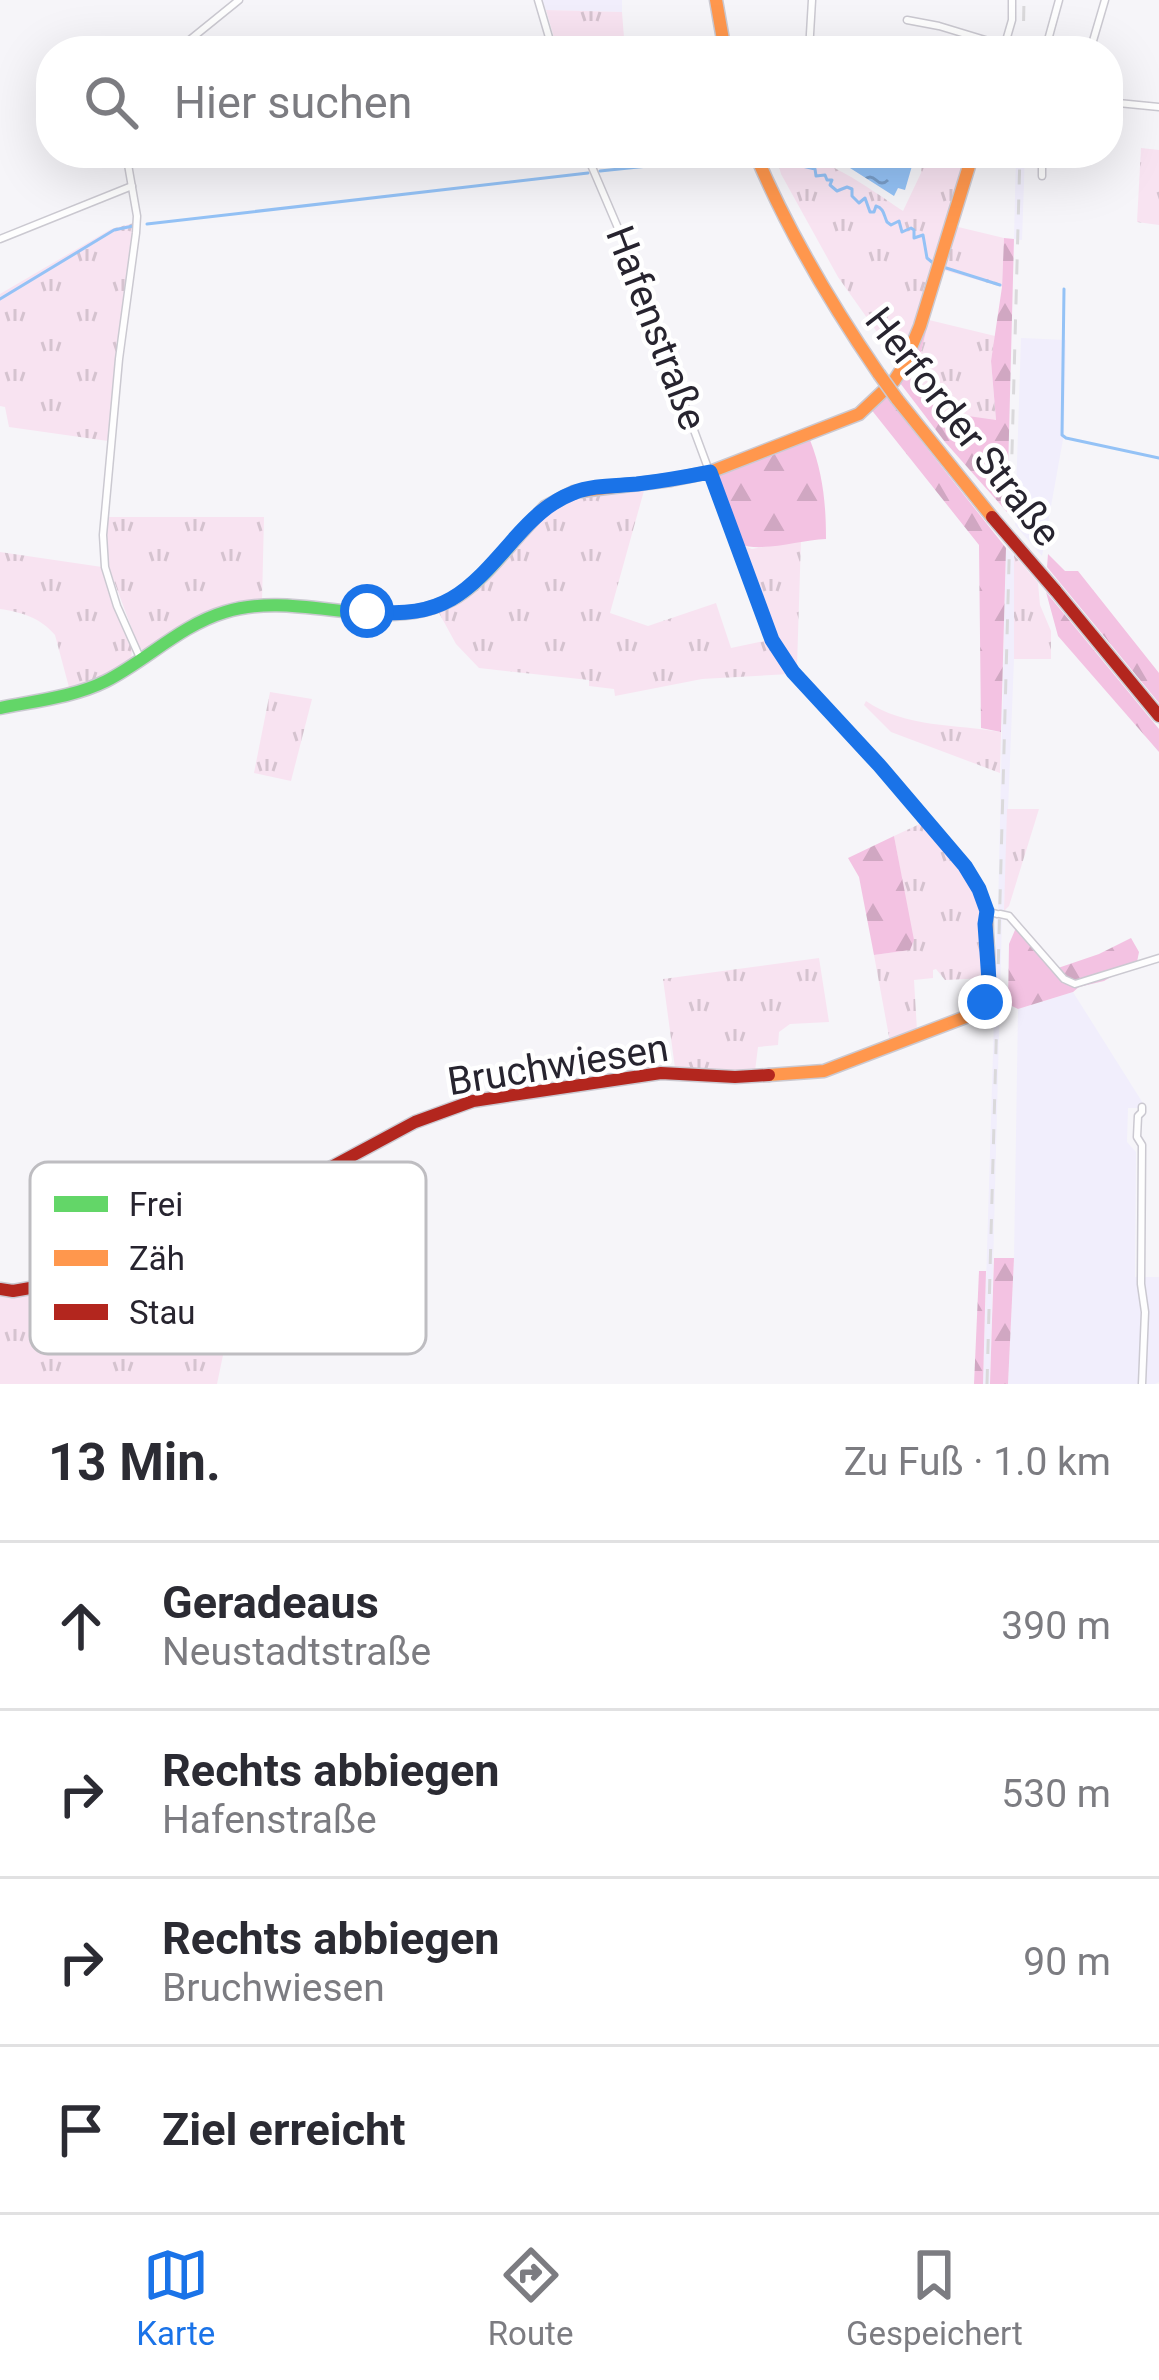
<!DOCTYPE html>
<html lang="de">
<meta charset="utf-8">
<style>
:root{--surface:#fff;--page:#f2f2f3;--text:#2b2b33;--muted:#7c7c81;--line:#e1e1e2;--accent:#1a73e8}
body{margin:0;font-family:Roboto,sans-serif;background:var(--page);color:var(--text)}
.stop{position:absolute;width:36px;height:36px;margin:-27px;border:9px solid #1a73e8;border-radius:50%;background:#fff}
.stop.end{background:#1a73e8;border-color:#fff;box-shadow:0 3px 12px #0008}
.list{margin:0;padding:0;list-style:none}
h2{display:flex;justify-content:space-between;align-items:center;height:156px;margin:0;padding:0 48px;font-size:51px}
h2 small{font-size:39px;font-weight:400;color:var(--muted)}
.list li{display:grid;grid-template-columns:78px 1fr auto;gap:36px;align-items:center;box-sizing:border-box;height:168px;padding:0 48px;border-top:3px solid var(--line)}
.list b{display:block;font-size:45px;white-space:nowrap}
.list p{margin:0;font-size:39px;white-space:nowrap;color:var(--muted)}
.list em{font-size:39px;font-style:normal;color:var(--muted)}
.icon{flex:none;width:66px;height:66px;fill:none;stroke:currentColor;stroke-width:2;stroke-linecap:round;stroke-linejoin:round}
.map{position:relative;flex:none;width:1159px;height:1384px;overflow:hidden}
.search{position:absolute;background:var(--surface);box-shadow:0 12px 48px #0002;left:36px;right:36px;top:36px;height:132px;display:flex;align-items:center;gap:30px;box-sizing:border-box;padding:0 42px;border-radius:48px;color:var(--muted);font-size:45px}
.sheet{height:828px;background:var(--surface)}
nav{display:flex;justify-content:space-around;align-items:center;box-sizing:border-box;height:168px;border-top:3px solid var(--line);background:var(--surface);font-size:33px;color:var(--muted)}
nav a{display:grid;justify-items:center;gap:6px}
nav .on{color:var(--accent)}
.map>svg:first-child{display:block}
.built{fill:#f1eefc}
.grass{fill:url(#grass-tufts)}
.forest{fill:url(#forest-firs)}
.water{fill:url(#water-ripples)}
.lines{fill:none;stroke-linecap:round;stroke-linejoin:round}
.stream{stroke:#94c2f6;stroke-width:3}
.street-casing{stroke:#cbc9d1;stroke-width:9}
.fast-casing{stroke:#cbc9d1;stroke-width:15}
.slow-casing{stroke:#cbc9d1;stroke-width:15}
.jam-casing{stroke:#cbc9d1;stroke-width:15}
.street{stroke:#fefefe;stroke-width:6}
.fast{stroke:#63d668;stroke-width:12}
.slow{stroke:#ff974d;stroke-width:12}
.jam{stroke:#b3261e;stroke-width:12}
.rail{stroke:#dad9db;stroke-width:3;stroke-dasharray:15 15;stroke-linecap:butt}
.slow-bridge-casing{stroke:#cbc9d1;stroke-width:15;stroke-linecap:butt}
.jam-bridge-casing{stroke:#cbc9d1;stroke-width:15;stroke-linecap:butt}
.slow-bridge{stroke:#ff974d;stroke-width:12}
.jam-bridge{stroke:#b3261e;stroke-width:12}
.route{stroke:#1a73e8;stroke-width:15}
.labels{text-anchor:middle;dominant-baseline:central;stroke-width:9;stroke-linejoin:round;paint-order:stroke}
.street-label{font-size:39px;fill:#27242f;stroke:#fff}
.key{fill:#fff;stroke:#bebdc1;stroke-width:3}
.key-label{font-size:33px;fill:#27242f}
</style>
<div class="map">
<svg width="1159" height="1384" viewBox="0 0 1159 1384">
<defs>
<pattern id="grass-tufts" width="24" height="20" patternUnits="userSpaceOnUse" patternTransform="scale(3)"><rect width="24" height="20" fill="#f8e3f1"/><path d="M3 7l-1-3M5 7V3M7 7l1-3M15 17l-1-3M17 17v-4M19 17l1-3" fill="none" stroke="#d5c3cf"/></pattern>
<pattern id="forest-firs" width="22" height="20" patternUnits="userSpaceOnUse" patternTransform="scale(3)"><rect width="22" height="20" fill="#f3c2e2"/><path d="M5 1l3.5 6h-7zM16 11l3.5 6h-7z" fill="#d0a7c2"/></pattern>
<pattern id="water-ripples" width="26" height="14" patternUnits="userSpaceOnUse" patternTransform="scale(3)"><rect width="26" height="14" fill="#94c2f6"/><path d="M2 4q2-2 4 0t4 0M15 11q2-2 4 0t4 0" fill="none" stroke="#799dc8"/></pattern>
</defs>
<rect width="100%" height="100%" fill="#f6f5f9"/>
<g class="built">
<polygon points="542,0 622,0 622,12 546,10"/>
<polygon points="1016,153 1025,153 1022,240 1014,239"/>
<polygon points="1021,338 1066,340 1064,434 1042,556 1015,525"/>
<polygon points="1006,548 1014,555 1014,659 1004,911 998,911"/>
<polygon points="1002,918 990,1384 983,1384 997,919"/>
<polygon points="1073,992 1146,1108 1128,1108 1127,1142 1136,1152 1135,1277 1159,1277 1159,1382 1155,1384 1008,1384 1014,1258 1018,1009"/>
</g>
<g class="grass">
<polygon points="546,10 622,12 625,51 558,51"/>
<polygon points="1141,148 1159,150 1159,225 1137,222"/>
<polygon points="593,153 733,153 599,166"/>
<path d="M 777,153 C 824,153 865,186 903,211 L 921,173 L 923,153 L 968,153 L 924,296 L 899,363 L 838,277 L 781,174 L 776,155 Z"/>
<polygon points="134,223 108,441 9,427 5,407 0,406 0,294 111,229"/>
<polygon points="954,226 1004,238 1002,287 940,269"/>
<polygon points="929,320 995,336 991,361 996,421 940,412 913,382"/>
<polygon points="645,487 610,613 648,626 716,603 731,648 769,640 790,674 702,679 615,696 614,689 589,686 589,680 479,668 456,644 438,611 462,597 483,579 548,511 575,496"/>
<path d="M 108,517 L 264,517 L 262,601 C 216,605 184,626 147,652 L 139,648 L 108,565 L 104,545 Z"/>
<polygon points="801,540 797,666 776,638 739,544 752,549"/>
<path d="M 0,552 L 102,567 L 132,650 L 131,662 L 104,678 L 70,691 L 55,635 C 41,618 21,612 0,609 Z"/>
<polygon points="1014,555 1038,583 1040,605 1051,631 1051,659 1014,659"/>
<polygon points="270,692 312,699 291,781 254,773"/>
<path d="M 866,701 C 905,728 956,724 1001,732 L 1000,773 L 891,732 L 864,705 Z"/>
<polygon points="1007,809 1039,809 1009,906 1004,911"/>
<path d="M 924,822 C 943,844 973,870 980,900 C 986,923 984,954 986,978 L 945,980 L 936,969 L 933,970 L 933,978 L 914,980 L 917,1031 L 890,1042 L 874,955 L 909,950 L 913,940 L 894,836 Z"/>
<polygon points="819,958 829,1022 790,1024 779,1032 778,1045 758,1047 755,1071 675,1068 663,979"/>
<polygon points="253,1211 217,1384 0,1384 0,1294 14,1296 120,1278 174,1260"/>
</g>
<g class="forest">
<polygon points="1004,238 1014,239 1007,512 945,442 900,383 908,370 926,320 929,320 913,383 940,412 996,420 991,361 1002,287"/>
<polygon points="885,395 1006,548 1001,732 981,728 979,545 870,408"/>
<path d="M 810,440 C 823,473 826,504 826,539 C 799,540 762,553 739,544 L 712,472 L 799,441 Z"/>
<polygon points="1048,554 1065,571 1078,571 1159,673 1159,703 1047,567"/>
<polygon points="1046,592 1159,729 1159,752 1058,636"/>
<polygon points="894,836 914,940 910,950 874,955 859,877 848,858"/>
<polygon points="1023,927 1058,968 1099,954 1131,938 1139,952 1137,962 1104,981 1079,987 1073,992 1018,1009 1008,1004 1009,944 1015,930"/>
<polygon points="994,1258 1014,1258 1008,1384 990,1384"/>
<polygon points="979,1271 986,1271 983,1384 974,1384"/>
</g>
<polygon class="water" points="811,153 911,153 912,166 905,190 898,188 894,196 850,168 851,164 846,161 840,164"/>
<g class="lines">
<g class="stream">
<path d="M 769,159 L 788,157 L 798,165 L 815,169 L 816,176 L 825,175 L 827,180 L 832,180 L 830,185 L 837,191 L 847,187 L 852,189 L 852,196 L 859,203 L 865,198 L 870,212 L 874,212 L 876,206 C 884,208 884,216 887,222 L 891,225 L 899,221 L 902,232 L 911,228 L 914,230 L 914,238 L 923,235 L 927,258 L 933,263"/>
<polyline points="600,171 744,156"/>
<polyline points="147,224 588,173"/>
<polyline points="943,267 1000,285"/>
<polyline points="1064,289 1062,435 1066,438 1159,458"/>
<polyline points="0,299 114,230 133,226"/>
</g>
<defs>
<g id="street">
<polyline points="538,0 553,51"/>
<polyline points="907,20 939,26 1005,46"/>
<polyline points="176,51 239,0"/>
<polyline points="809,51 812,0"/>
<polyline points="1003,51 1012,20 1012,0"/>
<polyline points="1045,51 1059,0"/>
<polyline points="1090,51 1105,0"/>
<polyline points="1108,102 1159,107"/>
<polyline points="126,153 137,216 136,233 119,359 103,535 105,567 117,606 141,660"/>
<path d="M 586,153 L 624,242 L 772,640 C 814,705 874,759 924,819 C 949,847 975,874 987,911 L 997,914"/>
<polyline points="1042,176 1042,153"/>
<polyline points="0,239 132,186"/>
<polyline points="1000,914 1009,916 1064,979 1075,984 1159,958"/>
<polyline points="1142,1107 1142,1112 1138,1116 1137,1137 1142,1145 1141,1284 1145,1312 1142,1384"/>
</g>
<path id="fast" d="M 0,708 C 35,701 74,697 106,681 C 147,660 181,625 225,612 C 301,588 387,639 458,596 C 483,580 503,553 523,531"/>
<g id="slow">
<polyline points="716,0 725,51"/>
<path d="M 755,153 C 788,232 831,304 879,374"/>
<polyline points="897,399 992,517"/>
<polyline points="523,531 545,507 574,492 671,480 710,472 859,414 894,381 903,367 920,326 973,153"/>
<path d="M 769,1075 L 824,1071 L 971,1015 C 1000,986 984,948 987,911"/>
</g>
<g id="jam">
<polyline points="1055,590 1159,716"/>
<polyline points="0,1289 13,1291 116,1273 166,1256 415,1122 473,1101 661,1073 735,1077 769,1075"/>
</g>
</defs>
<use href="#street" class="street-casing"/>
<use href="#fast" class="fast-casing"/>
<use href="#slow" class="slow-casing"/>
<use href="#jam" class="jam-casing"/>
<use href="#street" class="street"/>
<use href="#fast" class="fast"/>
<use href="#slow" class="slow"/>
<use href="#jam" class="jam"/>
<g class="rail">
<polyline points="1023,51 1024,0"/>
<polyline points="987,1384 1020,153"/>
</g>
<defs>
<polyline id="slow-bridge" points="879,374 897,399"/>
<polyline id="jam-bridge" points="992,517 1055,590"/>
</defs>
<use href="#slow-bridge" class="slow-bridge-casing"/>
<use href="#jam-bridge" class="jam-bridge-casing"/>
<use href="#slow-bridge" class="slow-bridge"/>
<use href="#jam-bridge" class="jam-bridge"/>
</g>
<g class="lines">
<path class="route" d="M 367,611 C 444,620 467,593 515,538 C 531,520 549,502 573,493 C 592,485 616,486 637,484 C 662,481 685,477 710,472 L 772,640 L 793,672 L 879,765 L 965,866 L 979,889 L 987,911 L 985,924 L 989,981 L 985,1002"/>
</g>
<g class="labels">
<g class="street-label">
<text transform="translate(656 328) rotate(69)">Hafenstraße</text>
<text transform="translate(963 427) rotate(52)">Herforder Straße</text>
<text transform="translate(558 1065) rotate(-9)">Bruchwiesen</text>
</g>
</g>
<rect x="30" y="1162" width="396" height="192" rx="18" class="key"/>
<rect x="54" y="1196" width="54" height="16" fill="#63d668"/>
<rect x="54" y="1250" width="54" height="16" fill="#ff974d"/>
<rect x="54" y="1304" width="54" height="16" fill="#b3261e"/>
<g class="key-label">
<text x="129" y="1216">Frei</text>
<text x="129" y="1270">Zäh</text>
<text x="129" y="1324">Stau</text>
</g>
</svg>
<div class="stop" style="left:367px;top:611px"></div>
<div class="stop end" style="left:985px;top:1002px"></div>
<div class="search"><svg class="icon" aria-label="search" viewBox="0 0 24 24"><circle cx="10" cy="10" r="6"/><path d="M15 15l6 6"/></svg>Hier suchen</div>
</div>
<section class="sheet">
<h2>13 Min.<small>Zu Fuß · 1.0 km</small></h2>
<ul class="list">
<li><svg class="icon" aria-label="ahead" viewBox="0 0 24 24"><path d="M12 20V5M6 11l6-6 6 6"/></svg><div><b>Geradeaus</b><p>Neustadtstraße</p></div><em>390 m</em></li>
<li><svg class="icon" aria-label="right" viewBox="0 0 24 24"><path d="M7 20v-9h11M14 6l5 5-5 5"/></svg><div><b>Rechts abbiegen</b><p>Hafenstraße</p></div><em>530 m</em></li>
<li><svg class="icon" aria-label="right" viewBox="0 0 24 24"><path d="M7 20v-9h11M14 6l5 5-5 5"/></svg><div><b>Rechts abbiegen</b><p>Bruchwiesen</p></div><em>90 m</em></li>
<li><svg class="icon" aria-label="arrive" viewBox="0 0 24 24"><path d="M6 21V4h12l-3 4 3 4H6"/></svg><div><b>Ziel erreicht</b></div></li>
</ul>
</section>
<nav>
<a class="on"><svg class="icon" aria-label="map" viewBox="0 0 24 24"><path d="M3 6l6-2 6 2 6-2v14l-6 2-6-2-6 2zM9 4v14M15 6v14"/></svg>Karte</a>
<a><svg class="icon" aria-label="directions" viewBox="0 0 24 24"><path d="M12 3l9 9-9 9-9-9zM9 14v-3h6M13 9l2 2-2 2"/></svg>Route</a>
<a><svg class="icon" aria-label="saved" viewBox="0 0 24 24"><path d="M7 4h10v16l-5-4-5 4z"/></svg>Gespeichert</a>
</nav>
